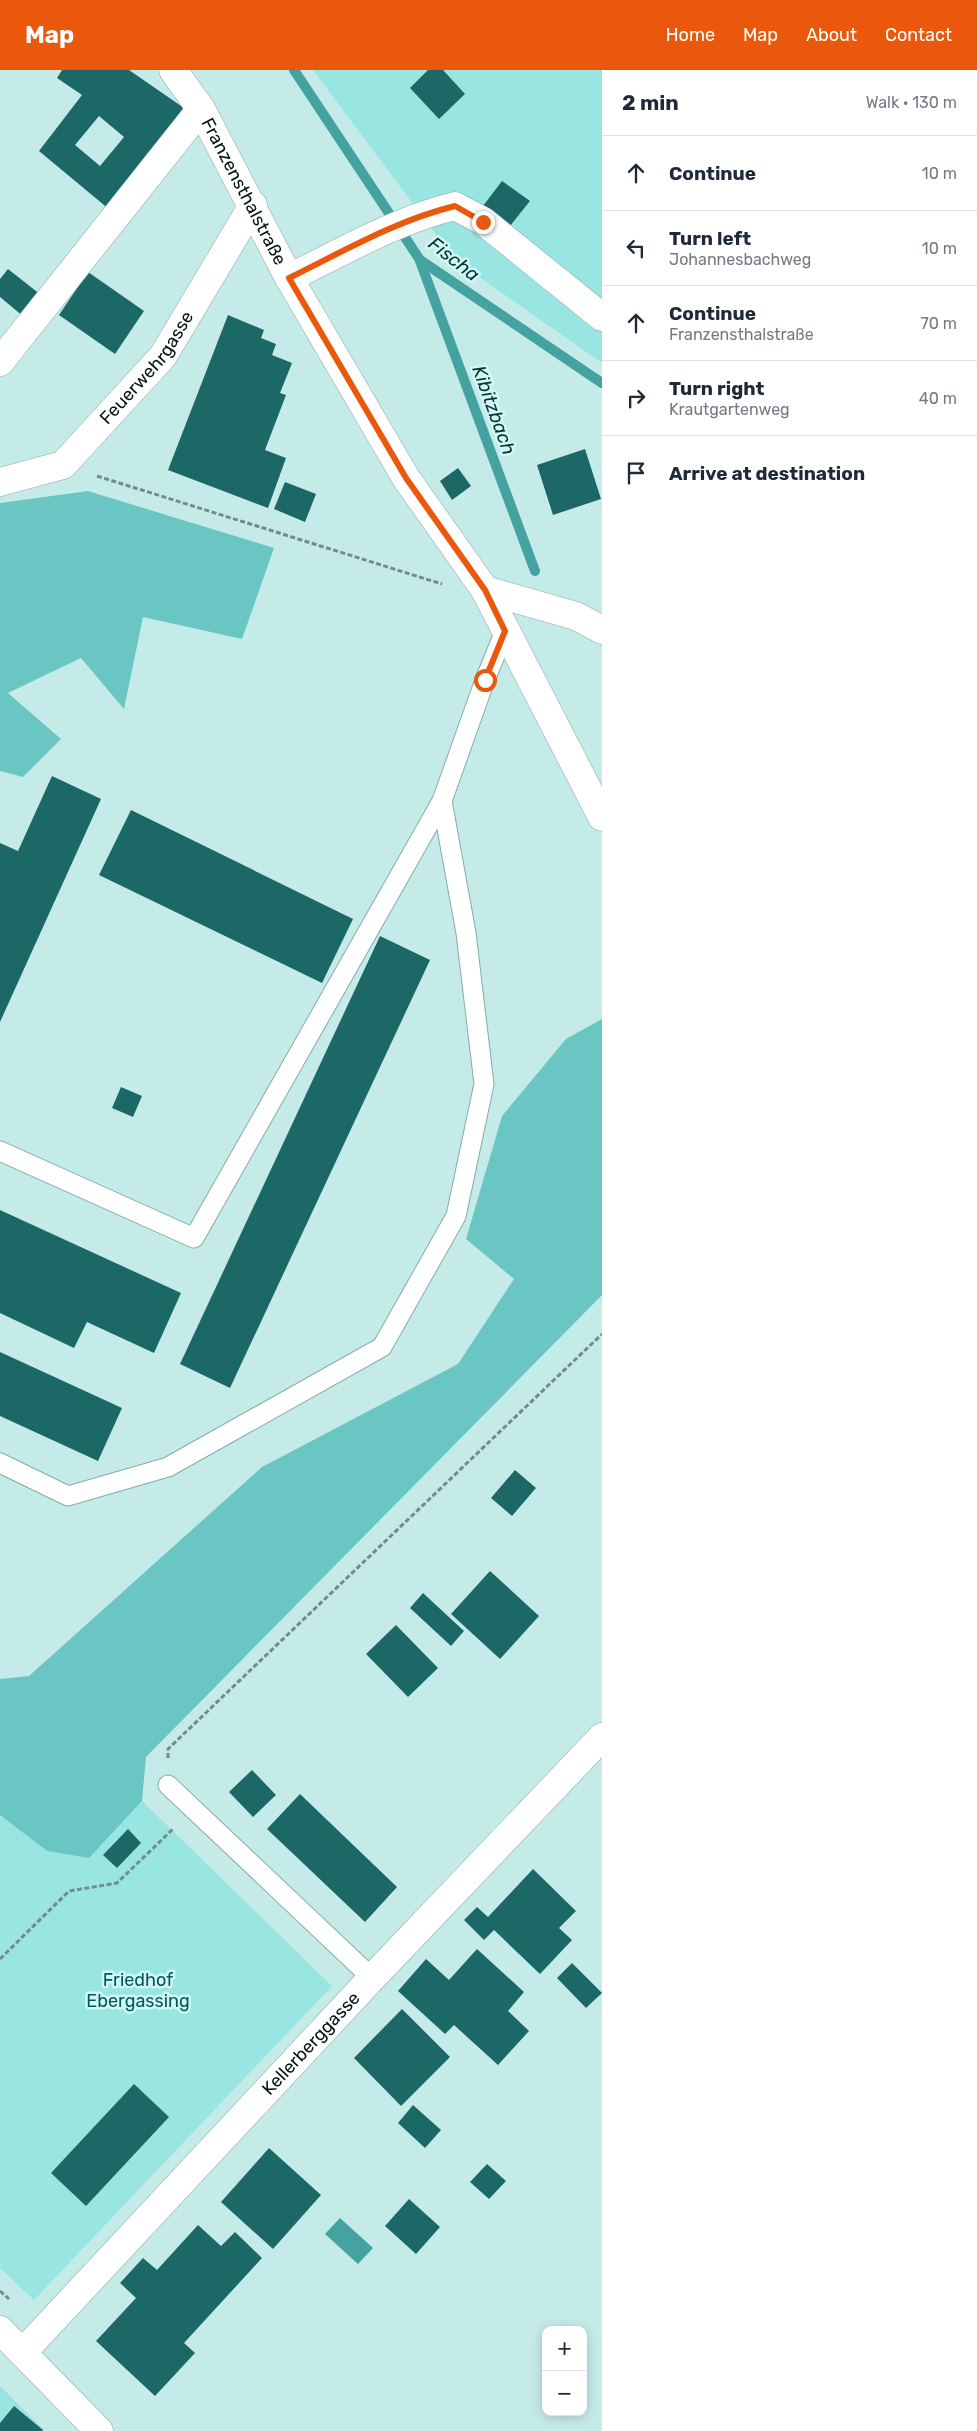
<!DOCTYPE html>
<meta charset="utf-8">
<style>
:root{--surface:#fff;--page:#f6f6f7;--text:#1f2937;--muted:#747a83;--line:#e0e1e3;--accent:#ea580c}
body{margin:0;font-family:Rubik,sans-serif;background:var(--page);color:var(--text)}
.controls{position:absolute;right:15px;bottom:15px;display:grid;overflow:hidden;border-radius:10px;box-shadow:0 2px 12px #0003}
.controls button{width:45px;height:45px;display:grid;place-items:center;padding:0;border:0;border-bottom:1px solid var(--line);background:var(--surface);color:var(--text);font:25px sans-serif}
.stop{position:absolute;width:15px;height:15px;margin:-11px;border:4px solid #ea580c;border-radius:50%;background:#fff}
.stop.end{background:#ea580c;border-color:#fff;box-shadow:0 1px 5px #0008}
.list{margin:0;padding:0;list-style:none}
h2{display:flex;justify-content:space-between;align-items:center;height:65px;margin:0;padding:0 20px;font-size:21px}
h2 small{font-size:16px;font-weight:400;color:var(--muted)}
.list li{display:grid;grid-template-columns:32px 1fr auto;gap:15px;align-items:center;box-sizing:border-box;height:75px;padding:0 20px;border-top:1px solid var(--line)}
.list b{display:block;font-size:19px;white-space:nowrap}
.list p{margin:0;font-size:16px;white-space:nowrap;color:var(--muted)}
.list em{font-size:16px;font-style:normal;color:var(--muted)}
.icon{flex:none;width:28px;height:28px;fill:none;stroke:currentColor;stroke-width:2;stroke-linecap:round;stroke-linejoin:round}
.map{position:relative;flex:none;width:602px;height:2361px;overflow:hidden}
header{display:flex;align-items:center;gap:30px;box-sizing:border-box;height:70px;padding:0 25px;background:var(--accent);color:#fff}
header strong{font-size:24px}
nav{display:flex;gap:28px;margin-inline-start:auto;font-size:18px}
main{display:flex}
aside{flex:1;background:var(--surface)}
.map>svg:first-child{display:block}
.green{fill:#98e5e2}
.forest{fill:#69c6c3}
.water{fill:#44a3a1}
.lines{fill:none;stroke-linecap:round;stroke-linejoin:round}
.stream{stroke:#44a3a1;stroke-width:10}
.building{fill:#1c6866;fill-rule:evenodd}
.service-casing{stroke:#86aba9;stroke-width:21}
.minor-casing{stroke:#86aba9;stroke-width:29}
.secondary-casing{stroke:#86aba9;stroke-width:29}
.path{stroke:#718c8b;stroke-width:3;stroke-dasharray:5 2.5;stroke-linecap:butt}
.service{stroke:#fff;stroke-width:19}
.minor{stroke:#fff;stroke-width:28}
.secondary{stroke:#fff;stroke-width:28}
.route{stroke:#ea580c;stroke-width:6}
.labels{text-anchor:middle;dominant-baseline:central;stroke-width:5;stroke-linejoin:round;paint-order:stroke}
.street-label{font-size:18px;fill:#061414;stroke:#d2f8f6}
.park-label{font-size:18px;fill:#015857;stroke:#d2f8f6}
.water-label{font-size:19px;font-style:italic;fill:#063534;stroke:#d2f8f6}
</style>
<header>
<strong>Map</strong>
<nav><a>Home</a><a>Map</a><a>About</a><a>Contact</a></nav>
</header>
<main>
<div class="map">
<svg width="602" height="2361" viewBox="0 0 602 2361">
<rect width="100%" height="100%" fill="#c5ebe9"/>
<g class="green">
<polygon points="313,0 602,0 602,293 455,190"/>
<polygon points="142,1731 332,1916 34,2230 0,2198 0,1745 47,1781 89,1788"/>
<polygon points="0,2316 45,2361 0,2361"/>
</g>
<g class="forest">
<polygon points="88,421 274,478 242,569 143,547 124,639 81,588 8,623 61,669 23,707 0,701 0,433"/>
<polygon points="602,949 602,1225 146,1687 142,1731 89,1788 47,1781 0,1745 0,1609 29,1606 262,1397 458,1294 514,1209 466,1169 502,1046 566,969"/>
</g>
<polygon class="water" points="340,2148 373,2178 358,2194 325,2164"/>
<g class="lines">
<g class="stream">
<polyline points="294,0 420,190 602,313"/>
<polyline points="420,191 535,501"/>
</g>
</g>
<g class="building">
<path d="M 62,0 L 129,0 L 184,38 L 110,140 L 39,81 L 82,25 L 57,8 ZM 99,46 L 124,67 L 100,96 L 75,75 Z"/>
<polygon points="428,0 443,0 465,24 439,49 410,18"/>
<polygon points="502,111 530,131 510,156 483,136"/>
<polygon points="8,199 41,225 24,247 0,227 0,209"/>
<polygon points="88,202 144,241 115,284 59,245"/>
<polygon points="228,245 264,260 261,268 276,274 272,285 292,293 280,323 286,325 265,380 286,388 268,438 168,400"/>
<polygon points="585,379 601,429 553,445 537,395"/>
<polygon points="458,398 471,416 452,430 440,411"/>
<polygon points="285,412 316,424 305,452 274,439"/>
<polygon points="52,706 101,729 0,952 0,773 18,781"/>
<polygon points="131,740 353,849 322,913 99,805"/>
<polygon points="380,866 430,890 230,1318 180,1294"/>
<polygon points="121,1017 142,1026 133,1047 112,1038"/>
<polygon points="0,1140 181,1223 154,1283 87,1252 74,1278 0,1243"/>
<polygon points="0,1282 122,1338 98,1391 0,1346"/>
<polygon points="515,1400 536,1418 512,1446 491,1428"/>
<polygon points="490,1501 539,1546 500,1589 451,1544"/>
<polygon points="423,1523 464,1561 451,1576 410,1538"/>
<polygon points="396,1555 438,1598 408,1627 366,1584"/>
<polygon points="252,1700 276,1725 253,1747 229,1722"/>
<polygon points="300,1724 397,1817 365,1852 267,1759"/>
<polygon points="128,1759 141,1773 117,1798 103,1785"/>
<polygon points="533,1799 576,1841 559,1858 572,1870 540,1904 494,1860 484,1870 464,1850 477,1837 488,1847"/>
<polygon points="477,1879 524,1922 508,1941 529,1961 498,1995 454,1955 445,1964 398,1921 426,1889 449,1910"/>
<polygon points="572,1893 602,1923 586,1938 557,1908"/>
<polygon points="402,1939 450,1987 401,2036 354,1988"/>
<polygon points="134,2014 169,2047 86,2136 51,2103"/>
<polygon points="413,2035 441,2060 425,2078 398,2053"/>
<polygon points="269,2078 321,2125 273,2179 221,2132"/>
<polygon points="487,2094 506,2111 489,2129 470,2112"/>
<polygon points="409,2129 440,2157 416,2184 385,2156"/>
<polygon points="198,2155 221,2176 235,2162 262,2188 184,2273 195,2283 155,2326 96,2271 136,2228 120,2213 143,2188 157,2200"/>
<polygon points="14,2336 43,2360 42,2361 0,2361 0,2353"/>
</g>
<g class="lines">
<defs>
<g id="service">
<polyline points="0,1081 194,1168 442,731 485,610 505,561"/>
<polyline points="0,1393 68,1426 168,1397 382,1277 456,1146 484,1014 466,863 442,731"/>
<polyline points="168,1715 372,1908"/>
</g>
<g id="minor">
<path id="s1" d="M 173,0 L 201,39 L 289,208 L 406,408 L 485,520 L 602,747"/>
<path d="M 289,208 C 342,182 397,150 455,136 L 483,151 L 602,247"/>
<polyline points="0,292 201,39"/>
<path id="s2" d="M 0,412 L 63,395 L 163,286 L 253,135"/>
<polyline points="485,520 576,546 602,560"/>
<path id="s3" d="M 23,2282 L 372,1908 L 602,1667"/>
</g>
<polyline id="secondary" points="0,2260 99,2361"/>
</defs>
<use href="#service" class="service-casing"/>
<use href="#minor" class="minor-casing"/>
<use href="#secondary" class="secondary-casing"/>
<g class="path">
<polyline points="97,406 442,514"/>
<polyline points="168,1688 168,1679 602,1264"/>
<polyline points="0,1889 69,1821 117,1813 174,1758"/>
<polyline points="0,2221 9,2229"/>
</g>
<use href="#service" class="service"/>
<use href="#minor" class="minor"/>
<use href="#secondary" class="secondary"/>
</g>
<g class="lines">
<path class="route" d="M 483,152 L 455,136 C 397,150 342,182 289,208 L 406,408 L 485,520 L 505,561 L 485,610"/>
</g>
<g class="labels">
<g class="street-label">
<text stroke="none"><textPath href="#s1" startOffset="141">Franzensthalstraße</textPath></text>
<text stroke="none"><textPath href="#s2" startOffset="194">Feuerwehrgasse</textPath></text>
<text stroke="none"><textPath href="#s3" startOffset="422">Kellerberggasse</textPath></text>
</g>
<g class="park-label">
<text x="138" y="1910">Friedhof<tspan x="138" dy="21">Ebergassing</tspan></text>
</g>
<g class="water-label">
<text transform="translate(454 189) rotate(38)">Fischa</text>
<text transform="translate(494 340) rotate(70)">Kibitzbach</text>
</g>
</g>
</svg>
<div class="controls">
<button>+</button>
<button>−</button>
</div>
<div class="stop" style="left:485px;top:610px"></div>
<div class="stop end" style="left:483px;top:152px"></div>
</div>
<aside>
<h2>2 min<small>Walk · 130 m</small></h2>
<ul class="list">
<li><svg class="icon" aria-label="ahead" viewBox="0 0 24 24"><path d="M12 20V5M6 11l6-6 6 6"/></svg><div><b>Continue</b></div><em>10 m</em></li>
<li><svg class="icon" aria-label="left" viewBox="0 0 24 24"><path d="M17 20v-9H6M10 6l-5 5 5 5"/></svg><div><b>Turn left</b><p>Johannesbachweg</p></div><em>10 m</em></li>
<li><svg class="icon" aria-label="ahead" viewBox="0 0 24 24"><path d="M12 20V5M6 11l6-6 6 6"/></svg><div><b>Continue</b><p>Franzensthalstraße</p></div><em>70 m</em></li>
<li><svg class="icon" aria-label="right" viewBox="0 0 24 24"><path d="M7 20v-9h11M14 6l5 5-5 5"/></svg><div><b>Turn right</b><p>Krautgartenweg</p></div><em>40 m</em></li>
<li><svg class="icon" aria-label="arrive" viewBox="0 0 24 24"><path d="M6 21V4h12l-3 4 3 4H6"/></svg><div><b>Arrive at destination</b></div></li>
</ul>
</aside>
</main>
